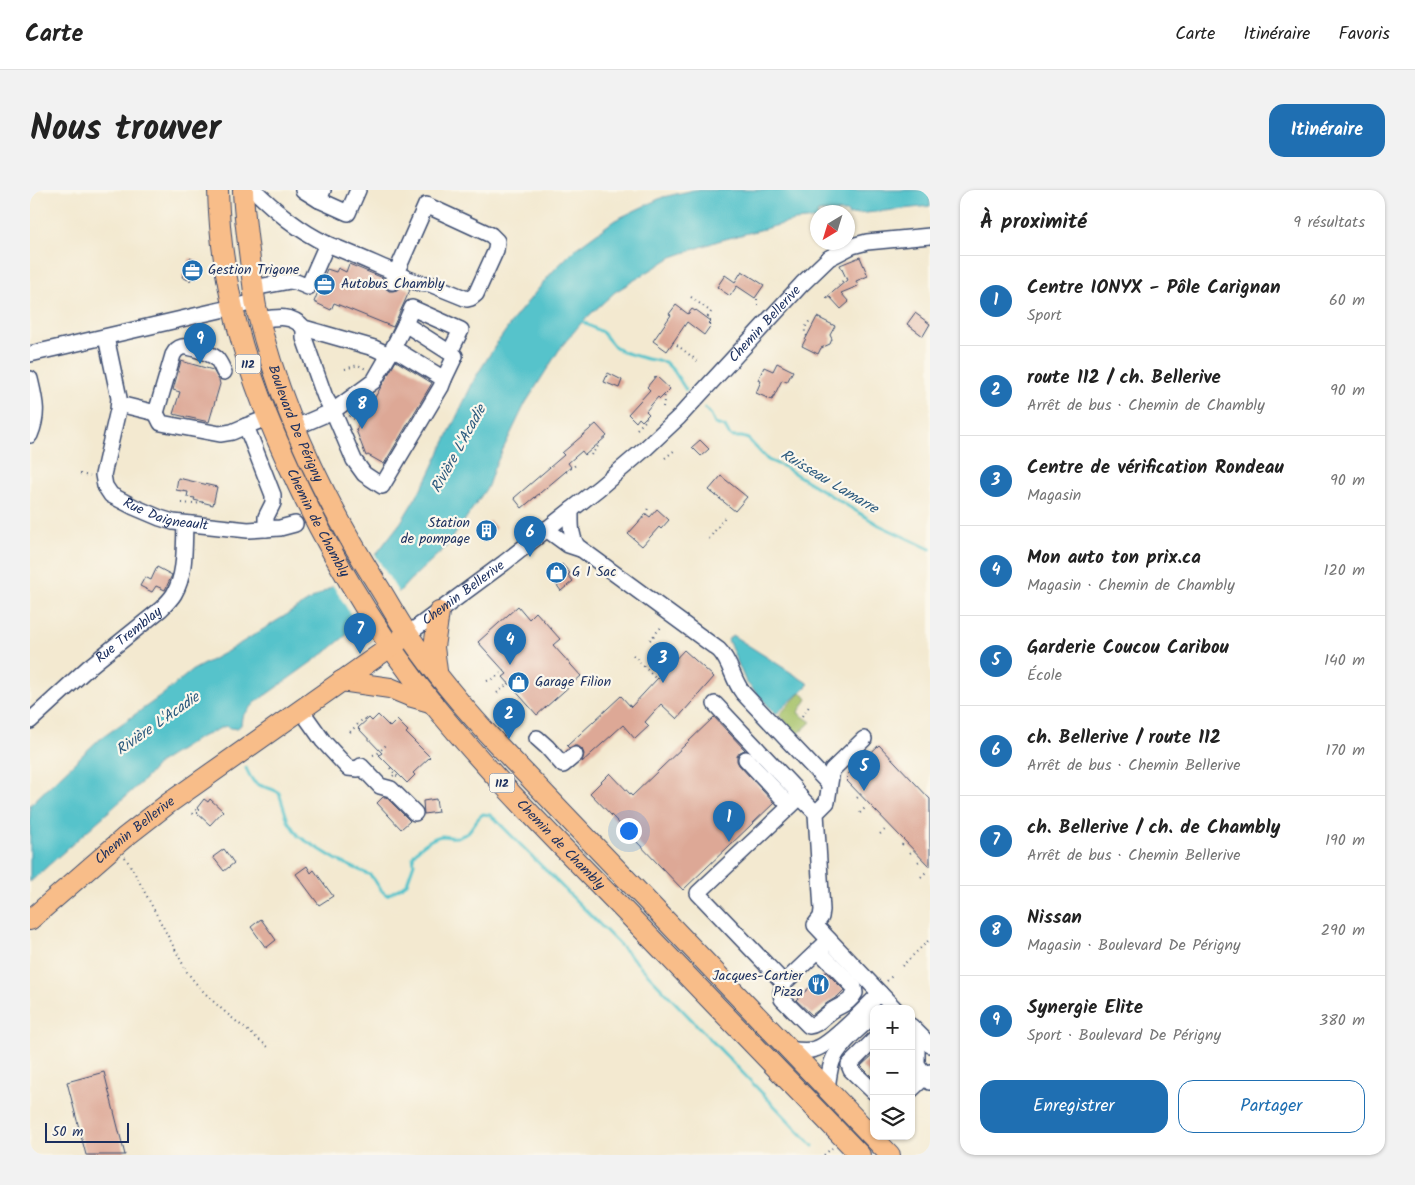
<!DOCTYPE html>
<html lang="fr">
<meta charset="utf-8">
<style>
:root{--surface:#fff;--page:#f2f2f2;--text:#222;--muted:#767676;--line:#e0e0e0;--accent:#1f6fb2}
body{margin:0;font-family:Kalam,sans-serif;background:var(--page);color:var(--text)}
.controls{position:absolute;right:15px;bottom:15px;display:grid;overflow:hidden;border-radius:10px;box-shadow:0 1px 4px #0004}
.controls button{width:45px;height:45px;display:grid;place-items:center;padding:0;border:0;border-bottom:1px solid var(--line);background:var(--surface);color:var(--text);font:25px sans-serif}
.compass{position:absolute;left:780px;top:15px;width:45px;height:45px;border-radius:50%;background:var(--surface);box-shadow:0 1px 4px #0004;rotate:218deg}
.scale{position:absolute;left:15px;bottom:12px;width:84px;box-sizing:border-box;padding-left:5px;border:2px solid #1b2f5e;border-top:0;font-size:14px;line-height:18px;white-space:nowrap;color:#1b2f5e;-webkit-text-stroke:4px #fbf7ec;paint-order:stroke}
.you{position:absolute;left:598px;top:640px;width:18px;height:18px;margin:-12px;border:4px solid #fff;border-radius:50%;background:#1a73e8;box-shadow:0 0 0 8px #1a73e833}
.badge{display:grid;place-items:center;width:32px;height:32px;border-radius:50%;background:var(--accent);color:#fff;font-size:16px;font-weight:700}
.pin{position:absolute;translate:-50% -41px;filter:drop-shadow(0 1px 2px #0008)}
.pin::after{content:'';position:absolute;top:26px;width:18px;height:15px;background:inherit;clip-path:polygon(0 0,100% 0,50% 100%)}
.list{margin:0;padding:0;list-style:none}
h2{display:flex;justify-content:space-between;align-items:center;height:65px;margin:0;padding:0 20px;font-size:21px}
h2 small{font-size:16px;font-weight:400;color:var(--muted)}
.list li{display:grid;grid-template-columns:32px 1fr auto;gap:15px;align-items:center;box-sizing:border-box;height:90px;padding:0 20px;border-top:1px solid var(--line)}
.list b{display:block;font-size:19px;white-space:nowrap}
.list p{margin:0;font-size:16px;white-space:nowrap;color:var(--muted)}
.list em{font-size:16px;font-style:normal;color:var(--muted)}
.actions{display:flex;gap:10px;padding:15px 20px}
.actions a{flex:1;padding:11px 0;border:1px solid var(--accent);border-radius:15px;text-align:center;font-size:18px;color:var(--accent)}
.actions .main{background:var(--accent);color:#fff}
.icon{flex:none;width:28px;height:28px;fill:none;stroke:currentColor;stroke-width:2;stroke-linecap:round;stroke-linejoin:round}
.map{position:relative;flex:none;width:900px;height:965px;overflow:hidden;border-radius:15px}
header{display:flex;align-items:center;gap:30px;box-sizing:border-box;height:70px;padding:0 25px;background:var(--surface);border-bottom:1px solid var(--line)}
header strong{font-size:24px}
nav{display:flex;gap:28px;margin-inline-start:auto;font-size:18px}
.intro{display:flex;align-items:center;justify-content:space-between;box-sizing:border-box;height:120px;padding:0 30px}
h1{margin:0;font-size:35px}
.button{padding:12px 22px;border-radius:15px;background:var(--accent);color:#fff;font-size:18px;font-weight:700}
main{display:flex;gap:30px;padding:0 30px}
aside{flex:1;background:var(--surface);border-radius:15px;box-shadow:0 1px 4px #0004}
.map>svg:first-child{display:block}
.park{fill:#a6c269;stroke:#607864}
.water{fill:#56c3cb;stroke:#387994}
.pier{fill:#f3e9d0}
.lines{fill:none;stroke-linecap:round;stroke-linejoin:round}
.stream{stroke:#56c3cb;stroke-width:3}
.building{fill:#dda896}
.minor-casing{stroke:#3b4b6f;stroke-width:18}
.major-casing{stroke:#3b4b6f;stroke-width:22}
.path{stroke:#3b4b6f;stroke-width:2;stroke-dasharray:1 4;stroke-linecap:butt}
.minor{stroke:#fff;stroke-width:15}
.major{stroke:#f8bd89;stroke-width:20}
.labels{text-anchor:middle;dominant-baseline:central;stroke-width:4.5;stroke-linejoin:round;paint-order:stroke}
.shield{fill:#fbf7ec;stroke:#5e6b89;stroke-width:1}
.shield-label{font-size:12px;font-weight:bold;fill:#1b2f5e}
.poi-label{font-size:14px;fill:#1b2f5e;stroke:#fbf7ec;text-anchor:start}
.street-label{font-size:14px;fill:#1b2f5e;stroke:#fbf7ec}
.water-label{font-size:15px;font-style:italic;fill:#2d5b7f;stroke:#fbf7ec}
</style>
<header>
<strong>Carte</strong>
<nav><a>Carte</a><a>Itinéraire</a><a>Favoris</a></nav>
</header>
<div class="intro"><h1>Nous trouver</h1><a class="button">Itinéraire</a></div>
<main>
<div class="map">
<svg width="900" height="965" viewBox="0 0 900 965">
<rect width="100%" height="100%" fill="#fbf7ec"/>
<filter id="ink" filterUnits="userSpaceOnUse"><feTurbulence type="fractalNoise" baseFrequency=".02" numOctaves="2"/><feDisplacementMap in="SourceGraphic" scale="10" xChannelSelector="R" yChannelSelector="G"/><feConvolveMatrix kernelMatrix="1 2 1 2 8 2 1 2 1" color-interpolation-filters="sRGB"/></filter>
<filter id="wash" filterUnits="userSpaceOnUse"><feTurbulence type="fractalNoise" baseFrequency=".0096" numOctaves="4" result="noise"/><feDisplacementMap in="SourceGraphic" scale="20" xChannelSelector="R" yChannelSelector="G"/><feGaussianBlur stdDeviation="1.12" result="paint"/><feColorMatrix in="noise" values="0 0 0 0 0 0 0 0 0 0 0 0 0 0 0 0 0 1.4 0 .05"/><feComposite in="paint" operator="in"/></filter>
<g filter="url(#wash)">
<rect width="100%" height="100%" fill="#f3e9d0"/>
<polygon class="park" points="771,502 777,509 768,523 781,532 768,544 749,525"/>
<g class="water">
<path d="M 664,0 L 900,0 L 900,16 L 818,25 L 818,22 L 788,22 L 787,29 L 764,31 L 688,51 L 642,67 L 585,102 L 553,131 L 531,157 L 495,214 L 464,278 L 458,296 L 417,356 L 379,391 L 369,402 L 297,461 L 226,512 L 212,527 L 211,535 C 207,540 201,539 196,536 L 193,537 L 169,548 L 129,573 L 115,589 L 0,692 L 0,615 L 66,552 L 131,506 L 161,481 L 198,461 L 303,396 L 347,363 L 371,332 L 398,287 L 445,188 L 467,153 L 486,126 L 523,81 L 545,59 L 585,30 L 633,7 Z"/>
<polygon points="702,445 779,494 746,524 716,492 698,450"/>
</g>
<polygon class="pier" points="344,363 370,405 329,438 302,394"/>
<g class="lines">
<g class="stream">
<polyline points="550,129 558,135 572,142 583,155 593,162 617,169 635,172 644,181 656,200"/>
<polyline points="675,218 681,225 685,234 695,237 700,246 703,247 712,247 718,249 738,270 754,277 849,335 900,359"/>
<path d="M 216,578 C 219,584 222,593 229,595 C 236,598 243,598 249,603 L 258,631 L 268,646 L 307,670 L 340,685 C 347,691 349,701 357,705 L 370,698 L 377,693 L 384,673 L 383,666 C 387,658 403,647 412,646 C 418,646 425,649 431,646 C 442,643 444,630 453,624 L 460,625 L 468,632 L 588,753 L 783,956"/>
</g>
</g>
<g id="blocks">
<g class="building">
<polygon points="830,67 838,86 826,91 828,96 811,103 819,112 811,119 800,107 797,109 796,108 817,90 810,75"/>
<polygon points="160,68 169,72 160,91 152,87"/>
<polygon points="319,74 353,88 353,92 354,97 359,101 363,101 367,100 371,96 380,100 363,137 304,113 301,120 284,112 297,79 306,82 308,78 316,82"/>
<polygon points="712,81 734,95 725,108 707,96 700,106 687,97 695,85 705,92"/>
<polygon points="646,115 658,124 662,119 665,121 666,120 681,131 679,133 681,135 674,145 657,132 637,161 623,151 641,125 639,124"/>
<polygon points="885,123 900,134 893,146 877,134"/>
<polygon points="787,127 805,136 800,145 802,149 800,154 791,158 788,164 772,156"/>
<polygon points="151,171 183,180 189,190 190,194 179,232 143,224 150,202 143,200"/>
<polygon points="366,171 402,193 354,274 338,265 336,266 326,240"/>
<polygon points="747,173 763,181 757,192 752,190 742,210 726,203 731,191 728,190 734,177 743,181"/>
<polygon points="578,183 592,190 589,198 574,192"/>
<polygon points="626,186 640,199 630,209 628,207 616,221 619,224 612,231 609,228 606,232 598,224 620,200 617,197"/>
<polygon points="566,234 577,246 555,265 552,261 538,273 541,277 492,318 484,308 534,265 532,263"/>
<polygon points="670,250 679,259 671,266 662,257"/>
<polygon points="691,286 717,307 705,321 679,300"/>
<polygon points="148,288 187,297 183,315 164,310 165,308 157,307 158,302 146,300"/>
<polygon points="627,319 639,330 631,339 629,337 612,356 598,344 616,324 620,327"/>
<polygon points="460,331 466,338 462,342 463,343 456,349 448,340"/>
<polygon points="532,374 540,383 538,385 543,391 531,401 519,384"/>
<polygon points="127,377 142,385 135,400 126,396 122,402 110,396 115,387 121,390"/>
<polygon points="488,416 499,429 506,422 530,449 523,455 551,486 507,525 473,487 477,484 448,452"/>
<polygon points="654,460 684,487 647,529 631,514 615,532 619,536 605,549 593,535 552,572 554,564 552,559 548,556 543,556 539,558 537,556 591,506 601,517"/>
<polygon points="348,525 360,537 367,530 378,541 376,543 400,567 383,583 385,585 377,593 349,565 352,563 328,538 339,528 342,531"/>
<polygon points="684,527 715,560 710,562 707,566 707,571 709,575 744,613 653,700 560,603 580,583 602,606"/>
<polygon points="849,555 900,609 900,677 816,590 818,588 816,586"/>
<polygon points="353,607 356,607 380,631 371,639 347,613"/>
<polygon points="174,609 178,612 180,609 193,621 180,635 167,623 170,620 167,618"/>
<polygon points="406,609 408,622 394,624 393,611"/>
<polygon points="194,659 204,673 194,681 183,667"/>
<polygon points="277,676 281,683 284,680 303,706 289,715 266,684"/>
<polygon points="231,729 246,750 236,758 221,737"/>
<polygon points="796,782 814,800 807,807 797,813 782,825 766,810"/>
<polygon points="844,864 844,889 831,876"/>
<polygon points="74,882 95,965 56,965 37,892"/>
</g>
</g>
</g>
<g filter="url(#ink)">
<use href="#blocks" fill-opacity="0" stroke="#3b4b6f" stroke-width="1"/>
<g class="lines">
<defs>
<g id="minor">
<polyline points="273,0 289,10"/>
<polyline points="293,0 289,10 318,23 328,0"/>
<path d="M 297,54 C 318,62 338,71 359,80 C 371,85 386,95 400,94 L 437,109 L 441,108 L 446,104 L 466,60 L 467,51 L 461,45 L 396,15 L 366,83 L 362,92"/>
<path d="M 223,98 L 260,91 L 266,92 L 278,97 L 297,54 C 269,41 246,21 224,0"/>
<path d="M 229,130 C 247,127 262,124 274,138 L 344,158 L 359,165 L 344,191 L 303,221 L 266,237"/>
<polyline points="375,134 382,118 431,140 420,162"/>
<polyline points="274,138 274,148 291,196 295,207 303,221 324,270 334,284 352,296 411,197 414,189"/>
<path id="s1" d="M 76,147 L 89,208 L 88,220 L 73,285 L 75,296 L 81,305 L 104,317 L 130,328 L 143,332 L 218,340 L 250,338 L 265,334"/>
<polyline points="0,164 225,112"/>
<polyline points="359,165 363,158 414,189 425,166 375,134 363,158"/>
<path d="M 0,189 C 5,210 9,224 0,245"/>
<path d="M 89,214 L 126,223 L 143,165 C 145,161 148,158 152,157 C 157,155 181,164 186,168 C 190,172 192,178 194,182"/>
<polyline points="126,223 131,233 190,244 202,242 216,236"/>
<path d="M 541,320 C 541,333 540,345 547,356 L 689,460 C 701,472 702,489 713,503 L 799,594"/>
<polyline points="236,339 236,327 243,313 243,305 216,236 237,228"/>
<polyline points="516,339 538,355 550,359"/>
<path id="s2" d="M 378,444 L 474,373 L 569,298 L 616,258 L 649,227 L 772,94 L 799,68 L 822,56 L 837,52 L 900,46"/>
<polyline points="685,514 764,598 770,607"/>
<polyline points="271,520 293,551 318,578 328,579 331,576 350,596 361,599 385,623"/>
<path id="s3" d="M 0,531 L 59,477 L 131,419 C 136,414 141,409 144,404 C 156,384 154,356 155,334"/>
<polyline points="507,548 517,557 533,575 545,565"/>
<polyline points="834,549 802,580 797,612 786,623 792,720 791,727 785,735 865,819"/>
<polyline points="716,569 760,616"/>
<path d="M 788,760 L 824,797 L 825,803 C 819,815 808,815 799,823 C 792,828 788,835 779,836 L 752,809 L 751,803 L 754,793 L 799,750"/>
<polyline points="754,793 668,703 770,607 786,623"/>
<polyline points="881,836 900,855"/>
<polyline points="844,850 819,875 821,880 844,902"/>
<polyline points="881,855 887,861 887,874 900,892"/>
<path d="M 758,859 C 766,860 777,862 785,859 C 801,855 837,816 850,803"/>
<path d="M 797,900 C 798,891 799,881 802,872 C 808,855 830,838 844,825"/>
<polyline points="881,900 900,882"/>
</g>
<g id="major">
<path id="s4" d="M 188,0 C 191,112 223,202 271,302 C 308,378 351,449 403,514 C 461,586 526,650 590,716 C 670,799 750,882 830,965"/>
<path id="s5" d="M 213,0 C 214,29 219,58 222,87 C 224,98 224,109 227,121 C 250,218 294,310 347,394 C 358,411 367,429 379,446 C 406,485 437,522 470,557 L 860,965"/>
<polyline points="407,481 404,457 409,422"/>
<polyline points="311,491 360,498 382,507 403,513"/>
<path id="s6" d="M 0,730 L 94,648 L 139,613 L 370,450"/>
</g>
</defs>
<use href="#minor" class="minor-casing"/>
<use href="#major" class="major-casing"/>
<g class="path">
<polyline points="165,81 170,84"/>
<polyline points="808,95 816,88"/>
<polyline points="661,107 681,122 677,128"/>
<polyline points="727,115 727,105"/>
<path d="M 777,146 C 772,140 777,135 780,130"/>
<polyline points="643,152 670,173"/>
<polyline points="315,179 328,175 336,179"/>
<polyline points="633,217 635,204"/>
<polyline points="319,226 330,232"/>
<polyline points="607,239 617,229 616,228"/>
<polyline points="326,240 342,212 340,211"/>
<polyline points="561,265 569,255"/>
<polyline points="635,268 645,260"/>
<polyline points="536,282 547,274"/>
<polyline points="50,284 60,286"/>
<polyline points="682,302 691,309"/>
<polyline points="505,308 512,302"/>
<polyline points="152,313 164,314 174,312"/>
<polyline points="609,332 616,324 618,318"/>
<polyline points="459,348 463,349"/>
<polyline points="679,349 695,327"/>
<polyline points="519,377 525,380"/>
<polyline points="620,450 633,435"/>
<polyline points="603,465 626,489"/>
<polyline points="457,491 466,487 474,481"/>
<polyline points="467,503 479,493"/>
<polyline points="772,526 781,514"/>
<polyline points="320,542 332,530 335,529 336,531"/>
<polyline points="343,565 348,563 356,555"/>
<polyline points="360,578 365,584"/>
<polyline points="363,586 365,584 370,589"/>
<polyline points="827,608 831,604"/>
<polyline points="830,623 836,617"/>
<polyline points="162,624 168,618"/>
<polyline points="850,644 856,639"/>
<polyline points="872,655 875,651"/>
<polyline points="880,663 884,660"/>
<path d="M 95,667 L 103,680 L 157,782 C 179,812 210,834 238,857"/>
<polyline points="888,672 892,669"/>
<polyline points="891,687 897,681"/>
<polyline points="872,776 900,749"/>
<polyline points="783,789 786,792"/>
<polyline points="857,791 864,784"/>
<polyline points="769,802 772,805"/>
<polyline points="794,965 802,958"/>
</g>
<use href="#minor" class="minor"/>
<use href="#major" class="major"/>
</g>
</g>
<defs>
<symbol id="office-disc" viewBox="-11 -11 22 22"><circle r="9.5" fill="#1f6fb2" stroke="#fbf7ec"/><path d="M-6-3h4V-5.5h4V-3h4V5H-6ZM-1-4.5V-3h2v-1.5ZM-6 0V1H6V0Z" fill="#fff"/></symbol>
<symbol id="building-disc" viewBox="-11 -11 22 22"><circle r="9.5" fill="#1f6fb2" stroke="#fbf7ec"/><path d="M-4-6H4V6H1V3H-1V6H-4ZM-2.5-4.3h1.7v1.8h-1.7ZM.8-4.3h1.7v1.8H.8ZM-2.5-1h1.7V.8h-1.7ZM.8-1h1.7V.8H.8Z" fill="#fff"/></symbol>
<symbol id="shop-disc" viewBox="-11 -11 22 22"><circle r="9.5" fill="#1f6fb2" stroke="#fbf7ec"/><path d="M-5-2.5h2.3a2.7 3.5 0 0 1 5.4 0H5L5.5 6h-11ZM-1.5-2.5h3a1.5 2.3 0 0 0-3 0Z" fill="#fff"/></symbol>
<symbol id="restaurant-disc" viewBox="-11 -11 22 22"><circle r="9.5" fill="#1f6fb2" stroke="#fbf7ec"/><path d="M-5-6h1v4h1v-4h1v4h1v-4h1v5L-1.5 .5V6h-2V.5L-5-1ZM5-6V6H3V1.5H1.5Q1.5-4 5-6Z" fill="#fff"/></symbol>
</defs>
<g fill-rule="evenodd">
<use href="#office-disc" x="150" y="68" width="25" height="25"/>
<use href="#office-disc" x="282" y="82" width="25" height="25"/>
<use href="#building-disc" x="444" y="328" width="25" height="25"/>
<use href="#shop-disc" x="514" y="370" width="25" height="25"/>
<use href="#shop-disc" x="476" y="480" width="25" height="25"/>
<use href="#restaurant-disc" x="776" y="782" width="25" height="25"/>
</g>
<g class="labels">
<g class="shield">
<rect x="205.5" y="164.5" width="25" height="19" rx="4"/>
<rect x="459.5" y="583.5" width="25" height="19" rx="4"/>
</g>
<g class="shield-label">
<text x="218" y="174">112</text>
<text x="472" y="593">112</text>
</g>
<g class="poi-label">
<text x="178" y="80">Gestion Trigone</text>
<text x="311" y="94">Autobus Chambly</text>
<text x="440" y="333" text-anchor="end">Station<tspan x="440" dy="16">de pompage</tspan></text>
<text x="542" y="382">G 1 Sac</text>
<text x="505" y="492">Garage Filion</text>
<text x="773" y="786" text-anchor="end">Jacques-Cartier<tspan x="773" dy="16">Pizza</tspan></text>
</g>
<g class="street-label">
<text stroke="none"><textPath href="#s2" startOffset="474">Chemin Bellerive</textPath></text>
<text stroke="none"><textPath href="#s5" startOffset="241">Boulevard De Périgny</textPath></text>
<text stroke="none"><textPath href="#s1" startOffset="222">Rue Daigneault</textPath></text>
<text stroke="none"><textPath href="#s4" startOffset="351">Chemin de Chambly</textPath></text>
<text stroke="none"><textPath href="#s2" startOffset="69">Chemin Bellerive</textPath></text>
<text stroke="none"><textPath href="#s3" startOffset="131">Rue Tremblay</textPath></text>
<text stroke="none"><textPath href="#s6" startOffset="138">Chemin Bellerive</textPath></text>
<text stroke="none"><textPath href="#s4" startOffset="756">Chemin de Chambly</textPath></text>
</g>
<g class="water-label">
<text transform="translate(429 259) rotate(-61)">Rivière L'Acadie</text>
<text transform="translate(799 292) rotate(31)">Ruisseau Lamarre</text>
<text transform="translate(128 534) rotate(-35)">Rivière L'Acadie</text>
</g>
</g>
</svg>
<div class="controls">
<button>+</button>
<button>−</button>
<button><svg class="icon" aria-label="layers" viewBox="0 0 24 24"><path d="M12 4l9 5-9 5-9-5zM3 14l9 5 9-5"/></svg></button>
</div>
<svg class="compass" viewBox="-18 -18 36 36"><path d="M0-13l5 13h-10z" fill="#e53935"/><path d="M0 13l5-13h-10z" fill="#767676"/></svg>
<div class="scale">50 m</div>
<div class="you"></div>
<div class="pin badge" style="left:699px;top:652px">1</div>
<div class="pin badge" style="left:479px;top:549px">2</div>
<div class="pin badge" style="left:633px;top:493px">3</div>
<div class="pin badge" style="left:480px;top:475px">4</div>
<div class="pin badge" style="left:834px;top:601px">5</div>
<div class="pin badge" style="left:500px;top:367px">6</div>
<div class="pin badge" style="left:330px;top:464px">7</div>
<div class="pin badge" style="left:332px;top:239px">8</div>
<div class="pin badge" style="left:170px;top:174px">9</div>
</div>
<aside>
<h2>À proximité<small>9 résultats</small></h2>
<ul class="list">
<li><span class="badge">1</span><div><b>Centre IONYX - Pôle Carignan</b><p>Sport</p></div><em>60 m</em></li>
<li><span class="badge">2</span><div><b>route 112 / ch. Bellerive</b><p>Arrêt de bus · Chemin de Chambly</p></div><em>90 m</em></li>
<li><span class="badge">3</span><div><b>Centre de vérification Rondeau</b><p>Magasin</p></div><em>90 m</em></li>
<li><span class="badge">4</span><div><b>Mon auto ton prix.ca</b><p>Magasin · Chemin de Chambly</p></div><em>120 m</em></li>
<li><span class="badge">5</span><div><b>Garderie Coucou Caribou</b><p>École</p></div><em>140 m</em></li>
<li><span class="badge">6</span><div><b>ch. Bellerive / route 112</b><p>Arrêt de bus · Chemin Bellerive</p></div><em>170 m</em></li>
<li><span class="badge">7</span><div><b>ch. Bellerive / ch. de Chambly</b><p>Arrêt de bus · Chemin Bellerive</p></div><em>190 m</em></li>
<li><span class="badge">8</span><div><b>Nissan</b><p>Magasin · Boulevard De Périgny</p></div><em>290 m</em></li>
<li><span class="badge">9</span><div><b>Synergie Elite</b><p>Sport · Boulevard De Périgny</p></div><em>380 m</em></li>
</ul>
<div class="actions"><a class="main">Enregistrer</a><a>Partager</a></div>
</aside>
</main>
